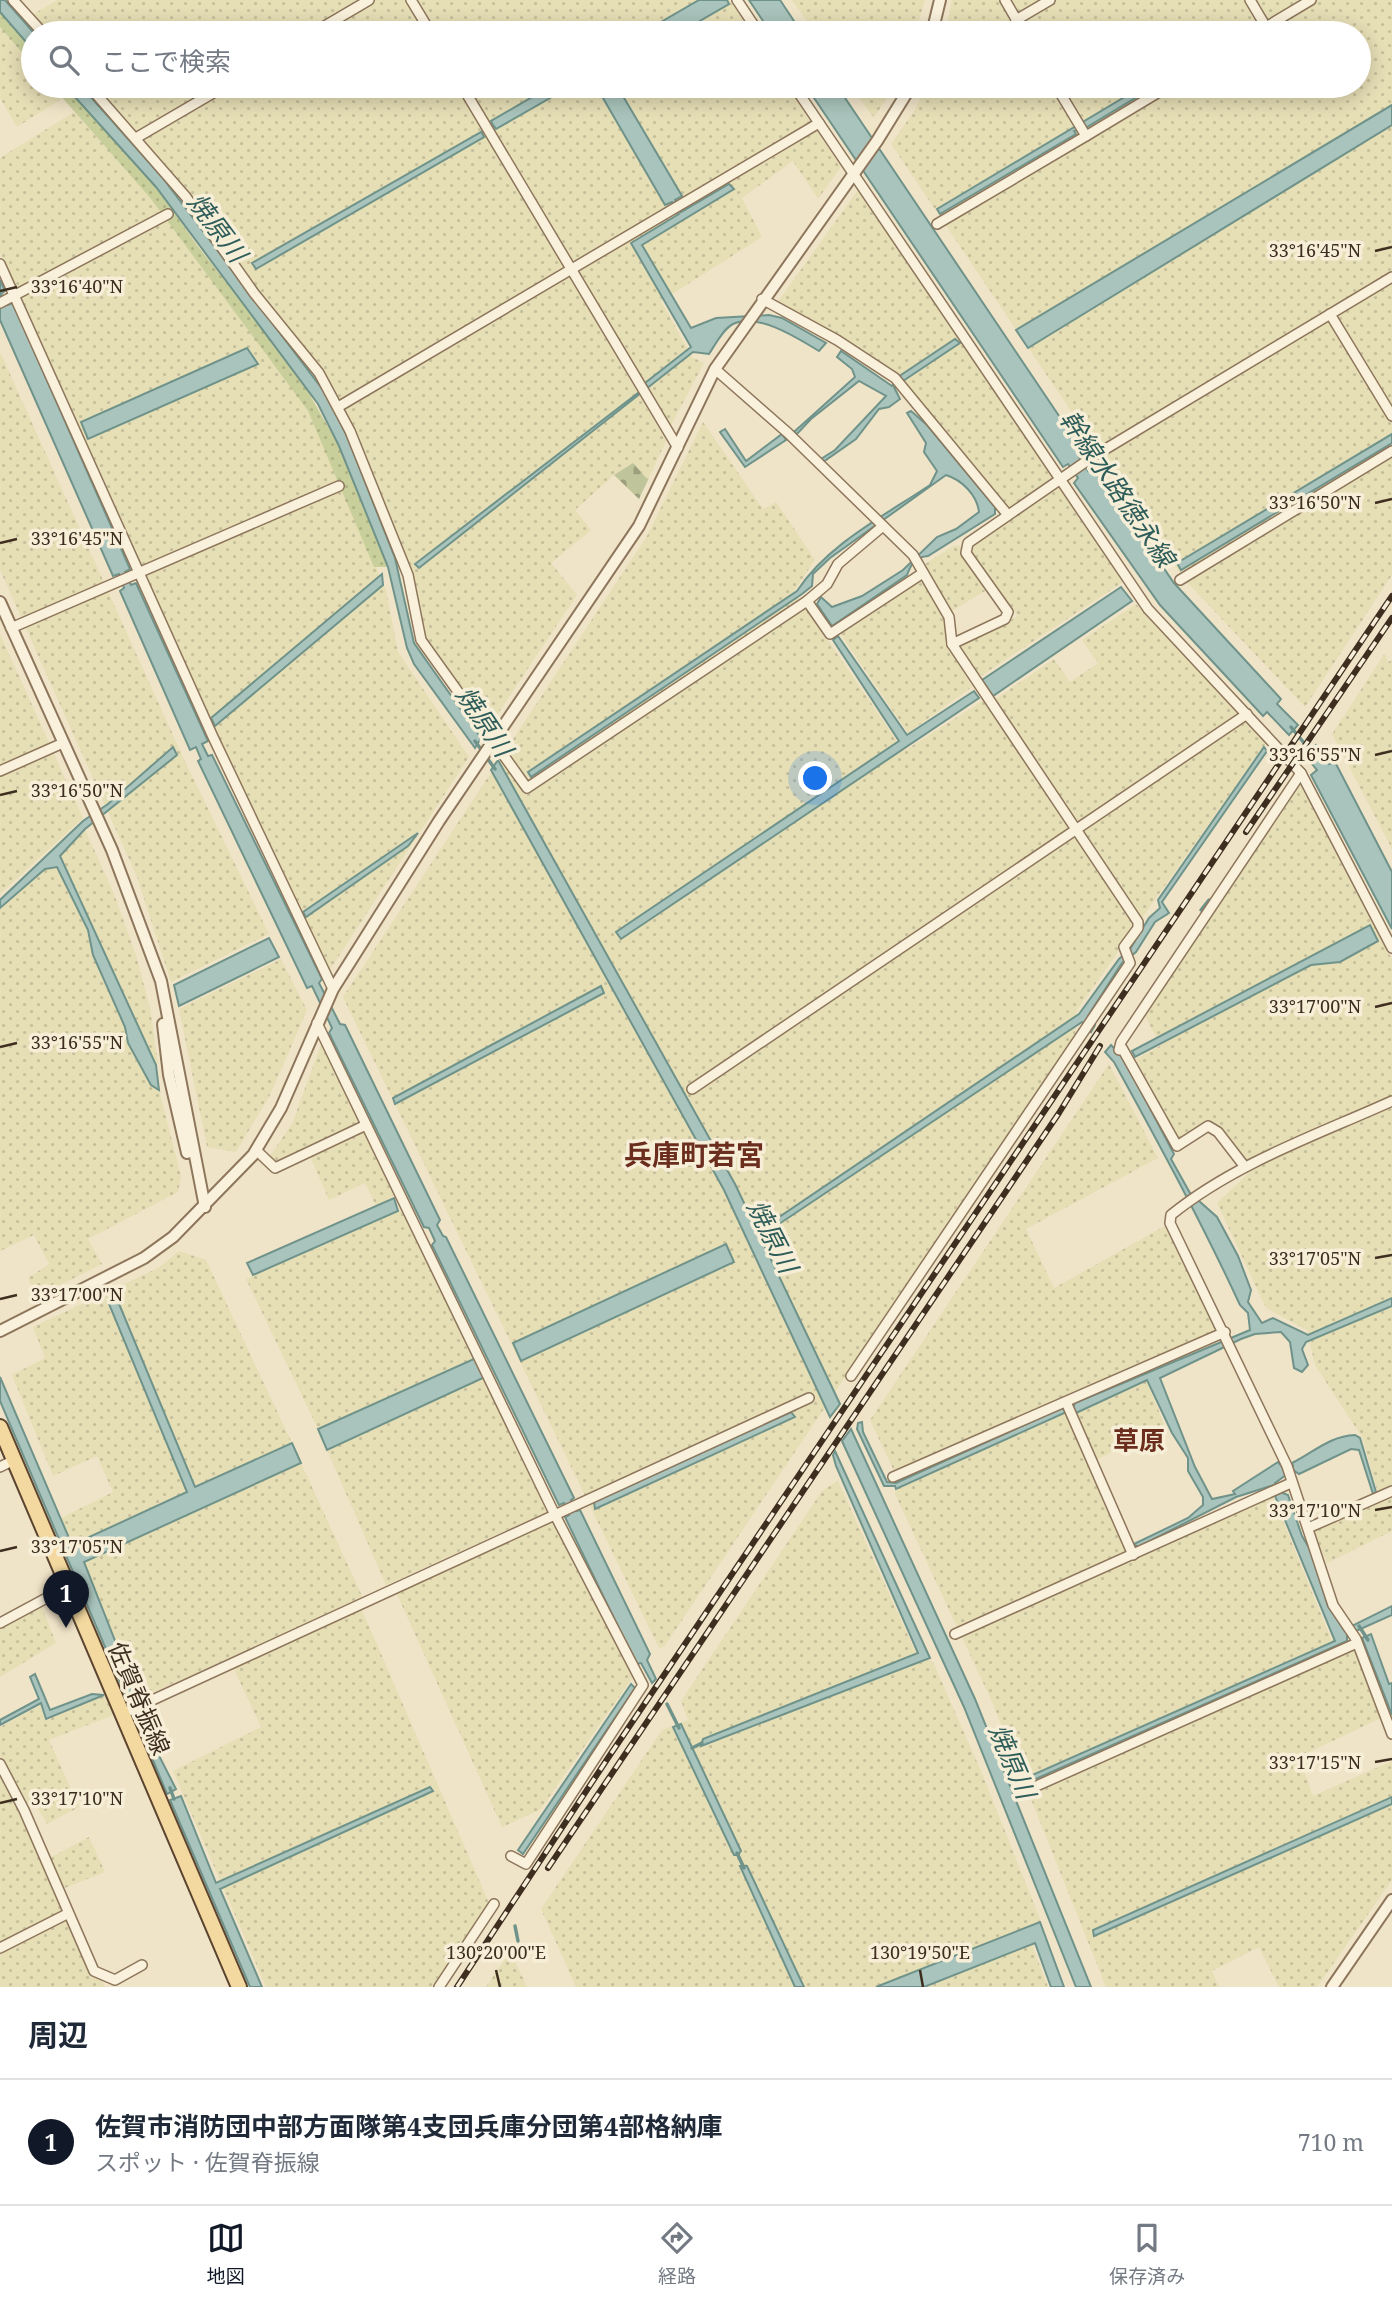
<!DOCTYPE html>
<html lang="ja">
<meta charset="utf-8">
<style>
:root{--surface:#fff;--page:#f6f6f7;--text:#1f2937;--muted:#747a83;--line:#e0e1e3;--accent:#111827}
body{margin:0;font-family:"Noto Serif","Noto Sans JP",serif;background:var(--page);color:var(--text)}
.you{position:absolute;left:816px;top:779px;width:24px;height:24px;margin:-18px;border:5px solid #fff;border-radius:50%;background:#1a73e8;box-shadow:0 0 0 10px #1a73e833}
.badge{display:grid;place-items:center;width:46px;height:46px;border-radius:50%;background:var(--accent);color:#fff;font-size:23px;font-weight:700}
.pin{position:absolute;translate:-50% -58px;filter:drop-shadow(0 2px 4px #0008)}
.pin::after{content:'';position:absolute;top:37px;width:24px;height:21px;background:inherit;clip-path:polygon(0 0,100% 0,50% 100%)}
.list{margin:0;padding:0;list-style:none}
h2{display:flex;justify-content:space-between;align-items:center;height:91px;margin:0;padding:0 28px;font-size:30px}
h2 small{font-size:23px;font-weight:400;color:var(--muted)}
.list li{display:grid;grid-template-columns:46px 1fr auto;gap:21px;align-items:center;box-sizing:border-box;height:126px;padding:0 28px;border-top:2px solid var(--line)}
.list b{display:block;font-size:26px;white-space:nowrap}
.list p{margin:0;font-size:23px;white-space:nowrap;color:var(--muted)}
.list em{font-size:23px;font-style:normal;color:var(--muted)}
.icon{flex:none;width:38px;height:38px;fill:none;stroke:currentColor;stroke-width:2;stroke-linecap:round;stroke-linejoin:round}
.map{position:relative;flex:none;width:1392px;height:1987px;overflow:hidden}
.search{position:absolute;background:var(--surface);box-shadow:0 4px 18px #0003;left:21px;right:21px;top:21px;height:77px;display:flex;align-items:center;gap:18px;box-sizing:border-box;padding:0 24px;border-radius:38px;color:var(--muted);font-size:26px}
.sheet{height:217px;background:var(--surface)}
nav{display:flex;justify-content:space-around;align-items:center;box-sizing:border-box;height:98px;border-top:2px solid var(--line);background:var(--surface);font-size:19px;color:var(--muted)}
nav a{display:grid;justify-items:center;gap:4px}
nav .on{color:var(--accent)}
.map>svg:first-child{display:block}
.farmland{fill:url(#farmland-dots)}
.grass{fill:url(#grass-dots)}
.cemetery{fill:url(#cemetery-stones)}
.water{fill:#a9c4bc;stroke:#6f938a;stroke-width:2}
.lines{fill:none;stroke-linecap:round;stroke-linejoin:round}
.stream{stroke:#6f938a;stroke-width:3.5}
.minor-casing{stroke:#8d765c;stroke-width:12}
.tertiary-casing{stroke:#8d765c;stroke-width:14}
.primary-casing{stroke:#5b4430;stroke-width:18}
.minor{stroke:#faf1dc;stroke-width:9}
.tertiary{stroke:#faf1dc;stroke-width:10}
.primary{stroke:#f3d9a0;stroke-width:14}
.rail-casing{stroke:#3d2e20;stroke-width:6}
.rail{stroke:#f7eed8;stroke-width:3.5;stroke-dasharray:10;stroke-linecap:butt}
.ticks{fill:none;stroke:#3d2e20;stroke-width:2.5}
.labels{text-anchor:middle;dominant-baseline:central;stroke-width:7;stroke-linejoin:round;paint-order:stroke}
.street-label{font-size:24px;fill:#3d2e20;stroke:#f7eed8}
.water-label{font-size:26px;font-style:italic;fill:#2f5d5a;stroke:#f7eed8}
.neighbourhood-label{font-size:26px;font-weight:bold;fill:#6b2e1e;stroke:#f7eed8}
.quarter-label{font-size:28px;font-weight:bold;fill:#6b2e1e;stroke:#f7eed8}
.ticks-label{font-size:18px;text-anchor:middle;fill:#3d2e20;stroke:#f7eed8;stroke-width:7;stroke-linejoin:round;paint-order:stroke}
</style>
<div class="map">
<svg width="1392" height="1987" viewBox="0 0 1392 1987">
<defs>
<pattern id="farmland-dots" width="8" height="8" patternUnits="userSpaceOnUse" patternTransform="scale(1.75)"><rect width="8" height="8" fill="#e6deb5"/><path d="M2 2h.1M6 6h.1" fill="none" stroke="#c6bf9b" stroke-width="1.8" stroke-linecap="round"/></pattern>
<pattern id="grass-dots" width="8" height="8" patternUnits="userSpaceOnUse" patternTransform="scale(1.75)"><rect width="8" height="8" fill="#c9cf9b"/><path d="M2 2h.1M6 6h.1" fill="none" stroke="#aeb285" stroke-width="1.8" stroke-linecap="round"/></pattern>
<pattern id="cemetery-stones" width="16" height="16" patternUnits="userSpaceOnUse" patternTransform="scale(1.75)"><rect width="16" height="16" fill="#bfc49a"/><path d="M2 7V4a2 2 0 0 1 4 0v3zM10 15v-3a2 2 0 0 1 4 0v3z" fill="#9ca07d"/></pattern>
</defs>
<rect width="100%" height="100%" fill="#f0e4c8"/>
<g class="farmland">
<polygon points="57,0 406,0 426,33 48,33 32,15"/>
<polygon points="418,0 729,0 752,33 437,33"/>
<polygon points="792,0 925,0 915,33 815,33"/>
<polygon points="952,0 1392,0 1392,575 1305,707 1184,579 891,144 915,110 926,86 1359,86 1359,33 945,33"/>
<polygon points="0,27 33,65 33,86 52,86 63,98 17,127 0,98"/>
<polygon points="94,86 457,86 666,441 648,480 633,464 614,475 575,510 591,530 551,563 577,595 493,721 484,722 427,646 411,570 353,426 320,366 258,291 189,193"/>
<polygon points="468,86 787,86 841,167 818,199 793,161 742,198 762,237 661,301 692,357 704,363 670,427"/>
<polygon points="851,86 894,86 874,118"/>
<polygon points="74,112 151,199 308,411 386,590 398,652 469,757 329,971 218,739 0,253 0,158"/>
<polygon points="858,190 1123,582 978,678 957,647 1018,616 995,585 950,612 925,564 955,545 969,547 1014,514 896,373 841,338 777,303"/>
<polygon points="0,352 182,755 269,934 171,982 137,877 0,570"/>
<polygon points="703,422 763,509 776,502 815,560 794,591 904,751 984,700 994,700 1054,659 1070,682 1098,663 1082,640 1136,604 1266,743 1077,1010 1075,1035 664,1647 659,1648 343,997 647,536"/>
<polygon points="921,579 948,622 946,642 972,687 908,733 839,632"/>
<polygon points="0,634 83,818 0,894"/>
<polygon points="1385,653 1388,662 1392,660 1392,849 1332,734"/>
<polygon points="1299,782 1392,959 1392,1531 1327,1563 1313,1531 1380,1501 1362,1437 1315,1365 1307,1330 1266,1308 1217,1203 1253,1169 1211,1122 1178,1141 1136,1059 1160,1046 1145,1015"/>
<polygon points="85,829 114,894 136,955 150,1008 158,1063 156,1065 60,856"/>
<polygon points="57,867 88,930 93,955 125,1027 128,1043 151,1085 159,1090 181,1176 178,1192 88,1239 102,1264 36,1297 28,1278 49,1264 34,1235 0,1251 0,908 45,869"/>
<polygon points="281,959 307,1010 270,1095 236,1152 207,1147 179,1009"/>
<polygon points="322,1042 397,1194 376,1206 365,1183 329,1200 308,1151 279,1163 269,1157 292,1124"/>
<polygon points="1109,1064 1158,1158 1026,1229 1054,1288 1165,1226 1219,1329 1140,1365 1164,1424 1089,1464 1131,1560 1272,1494 1331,1639 1354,1651 1381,1718 1299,1757 1313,1796 1392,1761 1392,1880 1317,1987 1279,1987 1259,1947 1212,1971 1219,1987 1106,1987 993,1704 895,1494 896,1475 870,1420"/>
<polygon points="398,1211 405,1211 476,1358 318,1429 246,1279"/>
<polygon points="179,1251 206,1260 292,1443 195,1488 117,1299 110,1305 188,1492 72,1546 59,1519 113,1492 97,1456 53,1476 12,1375 45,1358 33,1327 158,1268"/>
<polygon points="485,1377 549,1511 386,1585 327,1450"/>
<polygon points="301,1463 363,1598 138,1699 83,1563"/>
<polygon points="838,1481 915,1651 933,1662 981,1771 1040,1919 1033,1948 1048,1987 576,1987 541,1909 662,1730 688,1720 681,1701 822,1491"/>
<polygon points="555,1518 633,1677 540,1810 502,1827 396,1592"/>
<polygon points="41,1605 56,1643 0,1677 0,1627"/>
<polygon points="362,1610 489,1903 433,1987 266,1987 173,1771 261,1727 233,1667"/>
<polygon points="108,1694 116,1714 49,1740 79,1807 47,1824 36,1805 21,1811 42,1862 89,1837 105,1872 62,1889 105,1987 0,1987 0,1727 41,1705 45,1720"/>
<polygon points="512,1955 527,1987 486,1987 505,1959"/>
</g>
<g class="grass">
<polygon points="0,12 33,50 33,65 0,27"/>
<polygon points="52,86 65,86 156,187 197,245 299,376 339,446 388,567 374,567 308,411 151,199"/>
</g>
<polygon class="cemetery" points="633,463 648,480 639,499 614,475"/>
<g class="water">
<polygon points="0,0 5,0 34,33 33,50 0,12"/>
<polygon points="699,0 727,0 729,4 679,33 642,33"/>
<polygon points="749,0 780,0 802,33 771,33"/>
<polygon points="65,86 81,86 162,177 326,394 346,434 395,558 414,643 481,738 475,748 414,664 407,648 388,567 339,446 318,404 156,187"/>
<polygon points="551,86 571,86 496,129 494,126 482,133 484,137 256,269 252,263 493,125 491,121"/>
<path d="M 596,86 L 617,86 L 682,196 L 675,200 L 681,212 L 729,184 L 734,189 L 642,245 L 691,328 L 716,318 L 769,315 L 782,318 L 826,343 L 819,351 C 799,339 758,312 733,324 C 723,329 715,345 709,354 L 693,352 L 419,568 L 415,564 L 647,386 L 645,383 L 691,347 L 631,243 L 679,214 L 672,202 L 665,205 Z"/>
<polygon points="806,86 837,86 1084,453 1079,457 1088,471 1095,468 1174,583 1281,699 1277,704 1298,725 1289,735 1267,712 1263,716 1160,605 1074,483 1078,478 1068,464 1063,467"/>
<polygon points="1143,86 1155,86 1087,127 1074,131 1076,134 940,214 937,209"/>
<polygon points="1392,105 1392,125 1028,348 1016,330"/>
<polygon points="0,280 5,291 1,294 7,305 13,303 130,569 125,572 131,585 136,583 208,741 202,744 208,756 212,755 322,979 319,983 340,1024 345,1025 440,1220 437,1225 443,1236 446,1237 574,1498 571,1500 576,1511 580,1510 650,1654 647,1660 656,1679 652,1683 641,1663 636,1664 565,1517 569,1515 564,1503 559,1505 432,1245 435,1241 429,1228 424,1227 329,1033 332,1028 312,986 307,988 198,761 201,759 196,747 190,750 120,591 124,588 119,574 113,576 0,320"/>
<polygon points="955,339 960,343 894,387 900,399 889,407 879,409 856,439 823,462 821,459 835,450 886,396 859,381 811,419 796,435 794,432 855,377 852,369 837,357 841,351 892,386 901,375"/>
<polygon points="247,348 258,364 88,439 81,422"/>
<path d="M 911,411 L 927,425 L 995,507 L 995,514 L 928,556 C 915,557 911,564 907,575 L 832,626 L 817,604 L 821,597 L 832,607 L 862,596 L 903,570 L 937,537 L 956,529 L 979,512 C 977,495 962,480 946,475 L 830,558 L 813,574 L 812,586 L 802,594 L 531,777 L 528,772 L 797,591 C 828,544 884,516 930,485 L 937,471 L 924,452 L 926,443 L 907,413 Z"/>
<polygon points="725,429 746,461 782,434 786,440 745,467 720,432"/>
<polygon points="1392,434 1392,443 1181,570 1177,563"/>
<polygon points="382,574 383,585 215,726 211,718"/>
<polygon points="1121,587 1132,601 993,696 982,680"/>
<polygon points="838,636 907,735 974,691 979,698 621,939 616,932 899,741 833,640"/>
<polygon points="1316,745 1329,764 1335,762 1392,872 1392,929 1311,775 1317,770 1304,754"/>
<polygon points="173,747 177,755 85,829 60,856 156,1065 159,1090 151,1085 128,1043 125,1027 93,955 88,930 57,867 45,869 0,908 0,900 83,821 108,804"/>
<polygon points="1264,747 1267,751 1162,902 1169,913 1155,922 1136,952 1122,963 1088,1016 1095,1025 1091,1032 1082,1022 779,1224 772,1222 1079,1014 1119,959 1130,949 1149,918 1160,908 1158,900"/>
<polygon points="498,760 735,1184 840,1404 830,1417 724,1190 491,770"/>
<polygon points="418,833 408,846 306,917 303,912"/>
<polygon points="1370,925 1378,941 1340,962 1311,965 1135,1057 1132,1051"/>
<polygon points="269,938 279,957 179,1006 174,985"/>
<polygon points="601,986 604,993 395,1104 393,1098"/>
<path d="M 1111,1045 L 1124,1059 L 1174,1154 L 1171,1159 L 1190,1193 L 1217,1217 L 1238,1256 L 1251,1290 L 1248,1302 L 1262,1323 L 1273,1318 L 1308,1335 L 1392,1298 L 1392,1306 L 1306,1342 L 1302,1349 L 1308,1365 L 1302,1372 L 1294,1368 L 1290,1342 L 1281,1332 L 1255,1334 L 1241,1339 L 1160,1378 L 1195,1467 L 1212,1499 L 1235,1494 L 1233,1491 L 1278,1462 L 1285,1470 L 1293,1466 L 1292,1463 C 1314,1452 1330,1436 1355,1435 L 1360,1438 L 1376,1492 L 1373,1494 L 1359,1450 L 1351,1449 L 1299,1474 L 1293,1470 L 1275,1483 L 1280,1492 L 1288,1495 L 1302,1536 L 1311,1551 L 1328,1606 L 1344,1630 L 1392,1606 L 1392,1615 L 1347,1635 L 1347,1641 L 1031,1781 L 1030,1776 L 1335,1641 L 1275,1496 L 1277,1494 L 1274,1485 L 1236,1497 L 1138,1547 L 1134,1544 L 1188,1518 L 1203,1505 L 1203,1497 L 1188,1471 L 1188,1458 L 1172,1433 L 1147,1380 L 1076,1413 L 1073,1409 L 896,1489 L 895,1486 L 884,1486 L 857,1429 L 858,1423 L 862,1422 L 863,1432 L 887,1482 L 896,1483 L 1060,1409 L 1073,1407 L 1075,1403 L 1250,1330 L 1248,1313 L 1240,1305 C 1201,1221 1158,1142 1114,1062 L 1105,1052 Z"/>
<polygon points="394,1198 398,1211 253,1275 247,1263"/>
<polygon points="726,1244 734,1262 521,1361 513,1343"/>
<polygon points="117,1299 195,1487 292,1443 301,1463 84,1562 138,1699 129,1703 0,1401 0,1377 72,1545 187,1492 109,1304"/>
<polygon points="476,1358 485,1377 327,1450 318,1429"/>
<polygon points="791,1412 795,1417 595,1509 594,1502"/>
<polygon points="851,1429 975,1699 1091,1987 1076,1987 964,1707 842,1441"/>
<polygon points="835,1451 930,1658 701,1746 703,1739 918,1653 836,1466 833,1455"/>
<polygon points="1371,1634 1389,1684 1392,1683 1392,1715 1362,1638"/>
<polygon points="35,1674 50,1710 92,1694 104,1695 46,1719 41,1703 0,1725 0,1720 39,1699 30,1677"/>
<polygon points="631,1684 635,1688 523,1854 518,1850"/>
<polygon points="681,1724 741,1851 738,1855 734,1855 673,1727"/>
<polygon points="148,1734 176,1789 167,1794 143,1736"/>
<polygon points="430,1787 433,1791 220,1889 262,1987 250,1987 170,1800 181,1796 216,1883"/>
<polygon points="1392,1797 1392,1804 1094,1936 1093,1930"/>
<polygon points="740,1866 747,1866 804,1987 795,1987"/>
<polygon points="1040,1922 1064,1987 1051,1987 1035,1943 924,1987 876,1987"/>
</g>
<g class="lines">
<g class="stream">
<polyline points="1291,727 1313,754"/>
<polyline points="475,741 495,769"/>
<polyline points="1201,910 1209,900"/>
<polyline points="1359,1626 1368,1640"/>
<polyline points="134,1701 146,1736"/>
<polyline points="667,1704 679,1728"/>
<polyline points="692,1748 702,1743"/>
<polyline points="170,1788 174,1799"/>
<polyline points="737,1853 744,1868"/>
<polyline points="515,1926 518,1941"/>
</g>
<defs>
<g id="minor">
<polyline points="13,0 43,33"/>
<polyline points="411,0 431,33"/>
<polyline points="737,0 759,33"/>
<polyline points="1005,0 1024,33"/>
<polyline points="1250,0 1266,27"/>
<polyline points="1016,20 1050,0"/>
<polyline points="313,33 369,0"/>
<polyline points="1256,33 1311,0"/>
<polyline points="89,86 186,197 254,293 319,373 350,431 408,575 421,640 527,788 807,601 827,584 838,564 883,526"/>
<polyline points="462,86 678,448"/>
<polyline points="794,86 1148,609 1301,773 1392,948"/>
<polyline points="1056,86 1086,136 1169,86"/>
<polyline points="136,138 225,86"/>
<polyline points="937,224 1086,136"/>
<polyline points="0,264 213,737 333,989"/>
<polyline points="762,299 837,340 895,378 1008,515"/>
<polyline points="0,303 168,214"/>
<polyline points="1330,314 1392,416"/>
<polyline points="715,369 788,433 913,555 949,617 952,644 1005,619 1008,612 966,553 968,543 1094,456 1392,277"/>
<polyline points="338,407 819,123"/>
<polyline points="1180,580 1392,451"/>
<polyline points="807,601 830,634 923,573"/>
<polyline points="11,628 339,486"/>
<polyline points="0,771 63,743"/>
<polyline points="317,1023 555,1515 643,1685 526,1864 511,1856"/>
<polyline points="1122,1048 1177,1146 1208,1126 1218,1132 1245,1167"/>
<polyline points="1119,1050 1121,1042 1301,773"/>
<polyline points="692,1089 1247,714"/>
<path d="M 1392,1101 C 1317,1135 1235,1163 1171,1215 L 1170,1223 L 1287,1466 L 1333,1605 L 1356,1639 L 1392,1734"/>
<polyline points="256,1150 275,1168 366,1125"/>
<polyline points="851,1376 1130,963 1124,947 1138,928 1138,922 952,644"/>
<polyline points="1066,1402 1133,1555"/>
<polyline points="0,1467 14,1460"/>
<polyline points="893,1477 1225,1332"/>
<polyline points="1308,1528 1392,1491"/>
<polyline points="0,1623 67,1587"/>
<polyline points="955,1634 1291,1483"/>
<polyline points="122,1714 809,1398"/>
<polyline points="0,1764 24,1810 94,1971 115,1980 142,1965"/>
<polyline points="1023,1792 1357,1643"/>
<polyline points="0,1948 67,1914"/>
<polyline points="439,1987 494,1904"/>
</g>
<g id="tertiary">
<polyline points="932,33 940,0"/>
<polyline points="0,602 112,850 161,981 205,1207"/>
<polyline points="163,1024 169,1075 187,1153"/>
<polyline points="0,1331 144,1258 173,1237 253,1155 281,1108 333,989 439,821 639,526 715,369 877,141 911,86"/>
<polyline points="1332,1987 1392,1900"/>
</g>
<polyline id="primary" points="0,1427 239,1987"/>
</defs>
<use href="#minor" class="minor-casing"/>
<use href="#tertiary" class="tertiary-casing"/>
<use href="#primary" class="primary-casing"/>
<use href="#minor" class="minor"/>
<use href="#tertiary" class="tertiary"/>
<use href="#primary" class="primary"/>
<defs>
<g id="rail">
<polyline points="1246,832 1392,618"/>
<polyline points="548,1868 1059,1113 1100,1046"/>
<polyline points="457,1987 608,1758 1392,596"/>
</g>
</defs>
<use href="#rail" class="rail-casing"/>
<use href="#rail" class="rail"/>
</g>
<path class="ticks" d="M 1375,251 L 1392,247M 0,291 L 17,287M 1375,503 L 1392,499M 0,543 L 17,539M 1375,755 L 1392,751M 0,795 L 17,791M 1375,1007 L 1392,1003M 0,1047 L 17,1043M 1375,1258 L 1392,1255M 0,1299 L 17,1295M 1375,1510 L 1392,1507M 0,1551 L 17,1547M 1375,1762 L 1392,1759M 0,1803 L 17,1799M 496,1970 L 500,1987M 920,1970 L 923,1987"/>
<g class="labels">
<g class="street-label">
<text transform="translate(140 1698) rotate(67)">佐賀脊振線</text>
</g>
<g class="water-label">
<text transform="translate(218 227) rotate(53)">焼原川</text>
<text transform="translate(1118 488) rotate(56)">幹線水路徳永線</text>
<text transform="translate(485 721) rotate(56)">焼原川</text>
<text transform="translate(773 1236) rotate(63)">焼原川</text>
<text transform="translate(1013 1761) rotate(67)">焼原川</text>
</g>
<g class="neighbourhood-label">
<text x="1139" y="1440">草原</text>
</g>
<g class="quarter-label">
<text x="694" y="1154">兵庫町若宮</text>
</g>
</g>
<g class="ticks-label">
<text x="1315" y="257">33°16'45"N</text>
<text x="77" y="293">33°16'40"N</text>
<text x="1315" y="509">33°16'50"N</text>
<text x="77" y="545">33°16'45"N</text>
<text x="1315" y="761">33°16'55"N</text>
<text x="77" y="797">33°16'50"N</text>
<text x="1315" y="1013">33°17'00"N</text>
<text x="77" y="1049">33°16'55"N</text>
<text x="1315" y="1265">33°17'05"N</text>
<text x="77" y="1301">33°17'00"N</text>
<text x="1315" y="1517">33°17'10"N</text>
<text x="77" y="1553">33°17'05"N</text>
<text x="1315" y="1769">33°17'15"N</text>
<text x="77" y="1805">33°17'10"N</text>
<text x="496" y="1959">130°20'00"E</text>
<text x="920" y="1959">130°19'50"E</text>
</g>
</svg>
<div class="you"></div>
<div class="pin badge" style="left:66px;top:1628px">1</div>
<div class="search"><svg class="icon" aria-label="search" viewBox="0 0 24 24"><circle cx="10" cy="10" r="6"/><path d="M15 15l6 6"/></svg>ここで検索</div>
</div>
<section class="sheet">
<h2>周辺<small></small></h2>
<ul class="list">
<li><span class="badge">1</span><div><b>佐賀市消防団中部方面隊第4支団兵庫分団第4部格納庫</b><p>スポット · 佐賀脊振線</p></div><em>710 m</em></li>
</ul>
</section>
<nav>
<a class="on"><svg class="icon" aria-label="map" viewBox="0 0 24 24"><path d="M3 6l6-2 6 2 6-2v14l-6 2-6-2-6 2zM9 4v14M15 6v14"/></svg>地図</a>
<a><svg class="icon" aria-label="directions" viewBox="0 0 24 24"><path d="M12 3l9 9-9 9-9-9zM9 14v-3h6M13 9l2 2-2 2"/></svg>経路</a>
<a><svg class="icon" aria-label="saved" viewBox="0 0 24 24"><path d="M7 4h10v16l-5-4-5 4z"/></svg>保存済み</a>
</nav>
